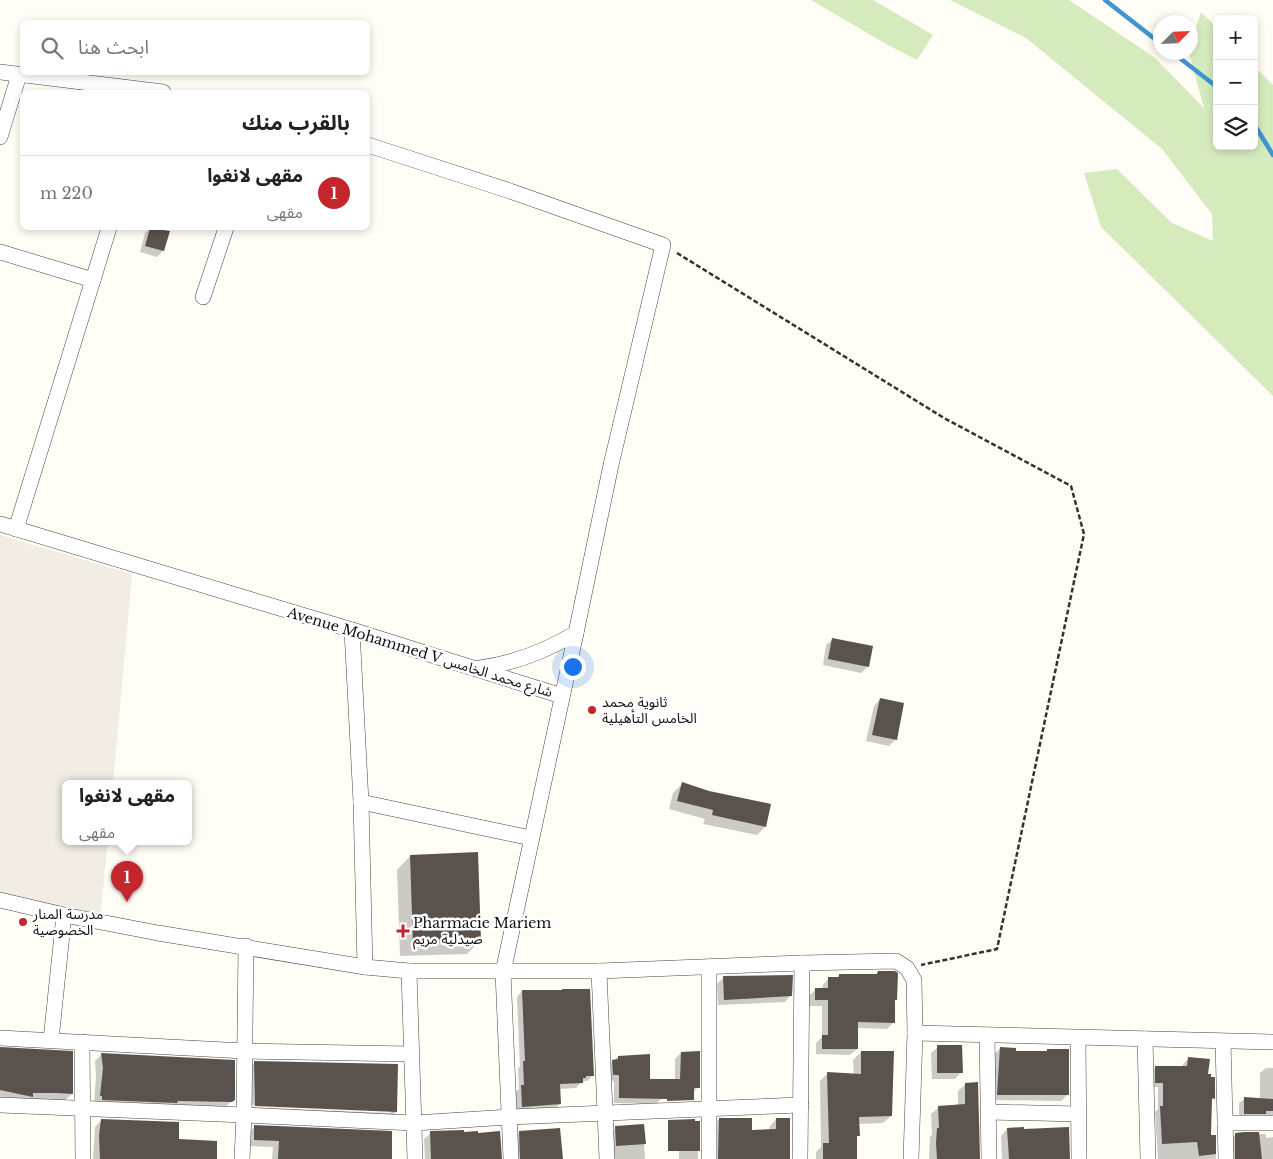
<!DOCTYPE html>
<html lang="ar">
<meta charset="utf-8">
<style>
:root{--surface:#fff;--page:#f2f2f2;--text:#222;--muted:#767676;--line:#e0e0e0;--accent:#c4262e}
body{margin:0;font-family:"Libre Baskerville","Noto Sans Arabic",serif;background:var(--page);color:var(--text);direction:rtl}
.controls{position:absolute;right:15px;top:15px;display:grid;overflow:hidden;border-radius:8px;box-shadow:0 2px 8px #0003}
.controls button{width:45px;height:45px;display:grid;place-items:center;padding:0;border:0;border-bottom:1px solid var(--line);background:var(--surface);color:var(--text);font:25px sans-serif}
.compass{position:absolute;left:1153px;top:15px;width:45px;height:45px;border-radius:50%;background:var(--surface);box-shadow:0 2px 8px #0003;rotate:66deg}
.you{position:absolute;left:572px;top:666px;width:18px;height:18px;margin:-12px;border:4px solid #fff;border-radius:50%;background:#1a73e8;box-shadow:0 0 0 8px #1a73e833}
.badge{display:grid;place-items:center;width:32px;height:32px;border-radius:50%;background:var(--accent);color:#fff;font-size:16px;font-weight:700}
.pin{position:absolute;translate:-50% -41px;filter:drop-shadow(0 1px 2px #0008)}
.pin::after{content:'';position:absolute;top:26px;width:18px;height:15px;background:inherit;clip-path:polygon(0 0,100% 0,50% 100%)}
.popup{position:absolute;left:62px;top:780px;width:130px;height:65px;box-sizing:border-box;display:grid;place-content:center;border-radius:8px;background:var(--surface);filter:drop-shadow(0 1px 4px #0005);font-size:16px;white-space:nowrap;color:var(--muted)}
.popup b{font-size:19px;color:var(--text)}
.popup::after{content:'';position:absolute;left:50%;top:100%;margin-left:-10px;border:10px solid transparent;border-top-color:var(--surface)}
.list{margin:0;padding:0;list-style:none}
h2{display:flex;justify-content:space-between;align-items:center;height:65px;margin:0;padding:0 20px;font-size:21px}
h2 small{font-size:16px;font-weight:400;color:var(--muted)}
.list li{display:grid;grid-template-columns:32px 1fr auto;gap:15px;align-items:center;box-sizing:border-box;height:75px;padding:0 20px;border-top:1px solid var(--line)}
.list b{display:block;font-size:19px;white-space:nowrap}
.list p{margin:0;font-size:16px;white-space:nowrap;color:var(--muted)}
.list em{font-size:16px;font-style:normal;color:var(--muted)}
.icon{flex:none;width:28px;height:28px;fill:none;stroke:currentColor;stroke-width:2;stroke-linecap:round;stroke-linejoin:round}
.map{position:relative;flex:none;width:1273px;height:1159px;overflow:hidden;direction:ltr}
.search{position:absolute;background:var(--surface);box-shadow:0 2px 8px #0003;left:20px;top:20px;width:350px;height:55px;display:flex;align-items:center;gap:12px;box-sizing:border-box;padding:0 18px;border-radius:8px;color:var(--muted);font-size:19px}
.panel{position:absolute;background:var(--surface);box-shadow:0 2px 8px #0003;left:20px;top:90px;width:350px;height:140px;border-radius:8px;direction:rtl}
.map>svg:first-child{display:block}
.green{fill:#d5ebbd}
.plaza{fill:#f1ede2}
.shadow{fill:#0003;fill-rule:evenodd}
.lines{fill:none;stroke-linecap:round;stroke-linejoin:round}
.stream{stroke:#3f96cf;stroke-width:4.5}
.building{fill:#5a524d}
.minor-casing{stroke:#444;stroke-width:16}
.path{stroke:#333;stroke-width:2.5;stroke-dasharray:5 2.5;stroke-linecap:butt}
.minor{stroke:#fff;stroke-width:15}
.poi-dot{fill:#c4262e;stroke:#fff;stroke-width:2}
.labels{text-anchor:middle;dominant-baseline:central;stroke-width:5;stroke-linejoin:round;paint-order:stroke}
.street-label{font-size:14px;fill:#111;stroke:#fff}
.poi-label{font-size:14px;fill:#111;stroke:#fff;text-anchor:start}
</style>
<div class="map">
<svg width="1273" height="1159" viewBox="0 0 1273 1159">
<rect width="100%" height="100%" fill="#fffdf5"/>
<g class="green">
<polygon points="811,0 873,0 933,35 917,60 886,44"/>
<polygon points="950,0 1069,0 1154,57 1204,108 1189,53 1190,52 1191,42 1201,12 1217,28 1217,146 1254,146 1254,66 1273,85 1273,396 1101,227 1084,173 1117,169 1172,223 1213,241 1212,214 1162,149 1026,38"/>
</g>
<polygon class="plaza" points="0,535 132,574 113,783 66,783 66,841 108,841 100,919 0,897"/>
<g class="shadow">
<polygon points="151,228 168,232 163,251 157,257 140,252 145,233"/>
<polygon points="833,639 868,666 861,673 823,665 826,645"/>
<polygon points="880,699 896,739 889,746 866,741 874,706"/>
<polygon points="682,784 765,827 757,835 703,824 705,819 669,809 673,793"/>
<polygon points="410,856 480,941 467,954 400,956 397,870"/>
<polygon points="878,972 896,1000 894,1002 894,1022 887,1029 856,1028 857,1049 850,1055 816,1054 816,1043 822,1037 822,1006 809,1006 809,996 816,989 822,989 823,985 829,978 836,979 839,975 875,975"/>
<polygon points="723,978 791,995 785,1002 718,1005 717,984"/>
<polygon points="522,991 593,1075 587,1081 582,1081 576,1088 559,1089 560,1104 554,1110 517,1112 515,1092 519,1089 518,1068 520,1067 517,997"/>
<polygon points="938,1047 961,1072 955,1079 932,1079 931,1053"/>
<polygon points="1000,1048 1015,1052 1045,1052 1047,1050 1068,1094 1061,1101 992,1100 994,1055"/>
<polygon points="0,1049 72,1094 63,1102 0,1100"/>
<polygon points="861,1052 891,1116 883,1123 858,1124 858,1136 856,1138 856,1159 816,1159 816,1152 821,1147 820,1081 828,1073 854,1074 853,1060"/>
<polygon points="681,1053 698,1087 687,1099 661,1099 656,1104 614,1103 614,1082 612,1080 608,1080 607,1067 613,1061 618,1057 649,1080 675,1080 675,1059"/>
<polygon points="102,1054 234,1099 224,1108 94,1103 96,1076 95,1061"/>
<polygon points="1188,1059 1207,1075 1214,1098 1211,1101 1209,1137 1215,1136 1216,1159 1158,1159 1155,1112 1158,1109 1158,1087 1151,1087 1150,1073 1156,1067 1183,1067 1183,1064"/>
<path d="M 255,1062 L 396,1112 L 388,1120 L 247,1114 L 246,1070 ZM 249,1105 L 390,1111 L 390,1113 L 248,1107 Z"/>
<polygon points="1266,1068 1273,1068 1273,1115 1239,1118 1239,1103 1245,1098 1260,1099 1260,1073"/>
<polygon points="966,1084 979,1159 929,1159 930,1136 932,1135 931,1114 939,1107 958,1106 958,1091"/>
<polygon points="719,1119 751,1131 769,1131 770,1126 776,1119 789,1159 712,1159 712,1126"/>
<polygon points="102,1120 178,1140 216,1159 93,1159 95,1127"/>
<polygon points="698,1122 698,1159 679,1159 679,1129"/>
<polygon points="255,1126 391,1159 272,1159 273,1147 248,1146 248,1133"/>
<polygon points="643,1126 645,1159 610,1159 609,1134 616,1128"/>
<polygon points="1007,1129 1068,1159 1001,1159 1002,1158 1001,1136"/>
<polygon points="520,1132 562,1159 518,1159 513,1139"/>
<polygon points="431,1133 493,1159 425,1159 424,1139"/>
<polygon points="1266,1134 1266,1138 1273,1137 1273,1159 1230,1159 1230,1140 1235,1135"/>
</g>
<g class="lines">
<g class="stream">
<polyline points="1105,0 1160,43"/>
<polyline points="1172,52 1217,87"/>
<polyline points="1254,124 1273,155"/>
</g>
</g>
<g class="building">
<polygon points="150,228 170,231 164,251 145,246"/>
<polygon points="832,638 873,646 869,667 828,659"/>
<polygon points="880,698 904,703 897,740 872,735"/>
<polygon points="682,782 709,791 771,804 766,827 712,815 713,810 677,801"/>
<polygon points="478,852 481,941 413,944 410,855"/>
<polygon points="878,971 895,971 898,973 897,1000 895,1000 895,1023 858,1022 858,1049 822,1049 822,1035 828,1035 828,1000 815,1000 815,988 828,988 828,977 839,977 839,974 877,974"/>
<polygon points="793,975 792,996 724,1000 723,976"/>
<polygon points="562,989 590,989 594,1076 586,1076 586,1078 583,1078 583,1083 560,1084 561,1104 522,1107 521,1085 524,1085 523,1061 525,1061 522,990 562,990"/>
<polygon points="937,1045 962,1045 963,1073 937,1073"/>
<polygon points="0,1047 73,1051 73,1094 57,1093 33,1093 33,1097 0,1090"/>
<polygon points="1000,1047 1016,1048 1016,1051 1047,1051 1047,1049 1069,1049 1069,1095 997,1095"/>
<polygon points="700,1051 700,1088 694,1088 694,1100 667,1101 667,1099 619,1098 619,1076 618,1075 613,1075 612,1060 618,1059 618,1056 650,1054 650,1079 680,1079 681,1052"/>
<polygon points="861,1051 894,1051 892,1116 859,1117 860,1136 857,1136 857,1159 823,1159 823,1143 829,1143 827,1072 861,1074"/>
<polygon points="101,1053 235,1060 235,1100 232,1102 178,1101 177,1103 102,1100 102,1096 100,1096 103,1068"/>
<polygon points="1188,1057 1210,1059 1208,1074 1211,1074 1211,1077 1215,1077 1215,1099 1212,1098 1211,1135 1216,1135 1216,1154 1199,1156 1197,1142 1162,1144 1160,1106 1163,1106 1163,1083 1155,1083 1155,1066 1187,1066"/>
<polygon points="254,1061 398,1064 397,1112 255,1106"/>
<polygon points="978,1082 980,1159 937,1159 936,1143 937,1128 939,1128 938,1106 965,1104 965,1083"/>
<polygon points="1244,1097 1273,1099 1273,1111 1266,1111 1266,1114 1244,1114"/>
<polygon points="719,1118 752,1118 752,1130 776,1129 776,1118 790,1118 790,1159 718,1159"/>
<polygon points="101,1119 179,1122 179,1139 217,1141 217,1159 100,1159 99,1136"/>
<polygon points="695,1119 695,1121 700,1121 700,1151 668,1151 668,1120"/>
<polygon points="644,1124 646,1144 616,1146 615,1126"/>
<polygon points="254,1125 392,1131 392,1159 278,1159 279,1141 254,1140"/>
<polygon points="1024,1127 1024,1129 1069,1127 1070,1159 1009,1159 1007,1128"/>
<polygon points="560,1128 563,1159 520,1159 519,1131"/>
<polygon points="464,1130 464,1132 478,1131 478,1133 500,1131 502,1159 431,1159 430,1131"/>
<polygon points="1244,1132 1259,1132 1262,1159 1235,1159 1235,1133"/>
</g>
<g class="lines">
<defs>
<g id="minor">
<polyline points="0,72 163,92"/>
<polyline points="0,137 19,75"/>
<polyline points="368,145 510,191 663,245 611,465 576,633 503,972 511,1159"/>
<polyline points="0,252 93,280"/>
<polyline points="203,297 226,228"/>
<polyline points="0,524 352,630 562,696"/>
<polyline points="16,529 109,228"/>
<polyline points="352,630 361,802 365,967"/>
<path d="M 480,668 C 516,663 546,651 576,633"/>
<polyline points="361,802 531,838"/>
<polyline points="0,900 64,915 158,933 365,967 409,971 599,971 802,963 896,961 907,968 914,980 915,1033 911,1159"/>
<polyline points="709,967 709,1159"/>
<polyline points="409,971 415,1159"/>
<polyline points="599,971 607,1159"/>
<polyline points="915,1033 1273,1042"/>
<polyline points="987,1035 989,1159"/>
<polyline points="0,1038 244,1051 411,1054"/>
<polyline points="1078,1038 1079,1159"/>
<polyline points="1145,1039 1148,1159"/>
<polyline points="51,1040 64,915"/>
<polyline points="82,1042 83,1159"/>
<polyline points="1223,1042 1226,1159"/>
<polyline points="0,1105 244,1115 414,1123 510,1117 801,1105"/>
<polyline points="989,1112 1078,1114"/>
<polyline points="1225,1123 1273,1123"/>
<polyline points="242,1159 244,1115 246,946"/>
<polyline points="800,1159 802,963"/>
</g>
</defs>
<use href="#minor" class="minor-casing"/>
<polyline class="path" points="677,253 944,418 1071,486 1084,534 997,949 921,965"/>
<use href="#minor" class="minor"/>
</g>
<g class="poi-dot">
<circle cx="592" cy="710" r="5"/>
<circle cx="23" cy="922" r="5"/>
<path d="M400.5 923.5h5v5h5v5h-5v5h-5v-5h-5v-5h5z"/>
</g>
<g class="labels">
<g class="street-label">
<text transform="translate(420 652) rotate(17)">Avenue Mohammed V شارع محمد الخامس</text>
</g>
<g class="poi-label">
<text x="602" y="702">ثانوية محمد<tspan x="602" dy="16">الخامس التأهيلية</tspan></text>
<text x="33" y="914">مدرسة المنار<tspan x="33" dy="16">الخصوصية</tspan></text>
<text x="413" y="923">Pharmacie Mariem<tspan x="413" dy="16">صيدلية مريم</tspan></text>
</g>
</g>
</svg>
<div class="controls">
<button>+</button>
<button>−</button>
<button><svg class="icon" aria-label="layers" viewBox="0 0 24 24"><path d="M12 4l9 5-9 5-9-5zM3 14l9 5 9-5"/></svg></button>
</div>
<svg class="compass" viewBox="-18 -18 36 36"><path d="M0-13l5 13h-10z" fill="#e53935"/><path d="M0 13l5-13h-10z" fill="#767676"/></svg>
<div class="you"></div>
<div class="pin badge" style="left:127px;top:902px">1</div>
<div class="popup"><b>مقهى لانغوا</b>مقهى</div>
<div class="search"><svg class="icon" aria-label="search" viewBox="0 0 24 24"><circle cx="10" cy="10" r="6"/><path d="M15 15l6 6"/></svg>ابحث هنا</div>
<section class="panel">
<h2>بالقرب منك<small></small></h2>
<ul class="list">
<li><span class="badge">1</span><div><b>مقهى لانغوا</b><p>مقهى</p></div><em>220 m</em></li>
</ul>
</section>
</div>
